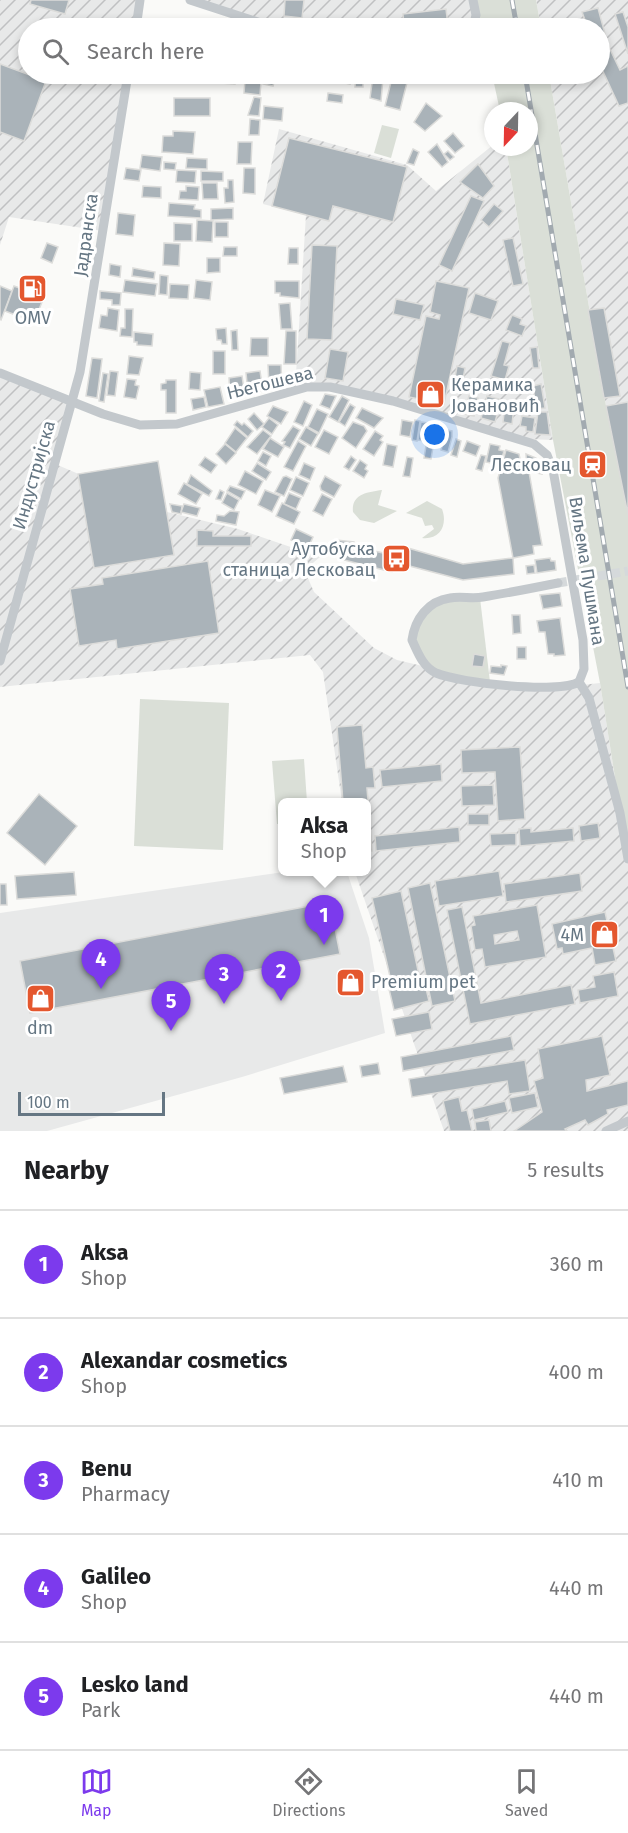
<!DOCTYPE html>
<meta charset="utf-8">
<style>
:root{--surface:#fff;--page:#f2f2f2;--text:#202124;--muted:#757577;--line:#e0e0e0;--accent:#7c3aed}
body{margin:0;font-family:"Fira Sans",sans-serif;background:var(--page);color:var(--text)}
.compass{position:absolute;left:484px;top:102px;width:54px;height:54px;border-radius:50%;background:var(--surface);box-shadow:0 3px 9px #0003;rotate:202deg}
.scale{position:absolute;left:18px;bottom:15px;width:147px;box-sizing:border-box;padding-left:6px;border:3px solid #657683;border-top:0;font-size:16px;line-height:21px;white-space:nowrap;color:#657683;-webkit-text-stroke:4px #fff;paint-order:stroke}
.you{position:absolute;left:435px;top:435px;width:21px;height:21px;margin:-15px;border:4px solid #fff;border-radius:50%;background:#1a73e8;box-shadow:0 0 0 9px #1a73e833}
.badge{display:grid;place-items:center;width:39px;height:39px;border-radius:50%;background:var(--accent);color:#fff;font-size:20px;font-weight:700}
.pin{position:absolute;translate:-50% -50px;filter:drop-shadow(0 2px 3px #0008)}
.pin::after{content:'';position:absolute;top:32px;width:21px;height:18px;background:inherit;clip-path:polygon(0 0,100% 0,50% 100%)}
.popup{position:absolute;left:278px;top:798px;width:93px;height:78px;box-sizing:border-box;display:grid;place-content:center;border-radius:9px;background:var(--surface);filter:drop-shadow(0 2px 4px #0005);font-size:20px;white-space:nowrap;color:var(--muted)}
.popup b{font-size:22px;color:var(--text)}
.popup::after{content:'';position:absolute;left:50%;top:100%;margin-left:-12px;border:12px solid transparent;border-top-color:var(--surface)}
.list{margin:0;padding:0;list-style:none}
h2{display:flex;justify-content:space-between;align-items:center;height:78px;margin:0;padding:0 24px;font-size:26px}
h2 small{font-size:20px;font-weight:400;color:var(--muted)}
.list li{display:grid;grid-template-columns:39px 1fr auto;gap:18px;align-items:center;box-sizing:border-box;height:108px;padding:0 24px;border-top:2px solid var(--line)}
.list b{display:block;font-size:22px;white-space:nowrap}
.list p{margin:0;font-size:20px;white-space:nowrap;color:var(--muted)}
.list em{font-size:20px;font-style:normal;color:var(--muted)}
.icon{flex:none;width:33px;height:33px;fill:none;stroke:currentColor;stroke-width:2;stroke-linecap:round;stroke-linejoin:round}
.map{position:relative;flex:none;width:628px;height:1131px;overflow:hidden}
.search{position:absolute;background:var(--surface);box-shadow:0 3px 9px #0003;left:18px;right:18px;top:18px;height:66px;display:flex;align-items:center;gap:15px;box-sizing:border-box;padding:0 21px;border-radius:33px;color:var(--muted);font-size:22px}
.sheet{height:618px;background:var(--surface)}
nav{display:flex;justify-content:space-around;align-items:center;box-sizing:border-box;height:84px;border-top:2px solid var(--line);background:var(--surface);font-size:16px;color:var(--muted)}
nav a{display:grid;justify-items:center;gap:3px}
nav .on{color:var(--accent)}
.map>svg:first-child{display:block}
.built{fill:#e8e9e9}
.industrial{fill:url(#industrial-furrows)}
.grass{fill:#dadfd7}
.building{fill:#aab3b9;stroke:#dcdcda;stroke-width:1.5;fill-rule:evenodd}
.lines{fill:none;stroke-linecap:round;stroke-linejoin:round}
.minor-tunnel{stroke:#d5d9db;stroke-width:9;stroke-dasharray:9 4.5;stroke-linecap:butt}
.minor{stroke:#c3c8cc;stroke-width:9}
.rail-casing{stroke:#a2aab0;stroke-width:5}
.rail{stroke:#fff;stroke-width:3;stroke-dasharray:9;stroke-linecap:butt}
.labels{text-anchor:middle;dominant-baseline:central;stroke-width:6;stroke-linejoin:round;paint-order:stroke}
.street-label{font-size:18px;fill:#657683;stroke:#fff}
.poi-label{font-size:18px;fill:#657683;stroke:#fff;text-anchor:end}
</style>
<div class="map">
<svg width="628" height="1131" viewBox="0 0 628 1131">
<defs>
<pattern id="industrial-furrows" width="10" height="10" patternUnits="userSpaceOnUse" patternTransform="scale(1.5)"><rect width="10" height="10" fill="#e8e9e9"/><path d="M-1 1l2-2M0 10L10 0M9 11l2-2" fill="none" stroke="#c0c1c2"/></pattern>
</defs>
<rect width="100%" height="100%" fill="#fafaf8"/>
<polygon class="built" points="284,872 347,872 369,938 385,1033 242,1077 47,1131 0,1131 0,913"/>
<g class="industrial">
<polygon points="0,0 140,0 136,28 28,28 28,74 128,74 103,231 9,217 0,245"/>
<polygon points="190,0 473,0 473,28 276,28"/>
<polygon points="536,0 628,0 628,402 606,406 549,74 600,74 600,28 541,28"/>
<polygon points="279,129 407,165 436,191 493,145 493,147 506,147 553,440 525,439 344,389 295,390 306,215 263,204"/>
<polygon points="0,373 72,401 53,463 167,512 238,529 320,557 307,568 307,576 314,592 374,648 397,660 490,682 572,686 600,683 628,859 628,1131 444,1131 355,872 366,872 366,802 342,802 323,672 310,655 0,687"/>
</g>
<g class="grass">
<polygon points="473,0 536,0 541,28 480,28"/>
<polygon points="492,74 549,74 606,406 628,515 628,859 600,683 553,440 506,147 529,147 529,111 500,111"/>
<polygon points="382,125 399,129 391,158 374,153"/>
<path d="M 382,490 L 378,505 L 397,511 L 374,523 L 360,520 L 353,512 C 351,494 368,492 382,490 Z"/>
<path d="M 427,501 L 442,509 C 448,525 440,540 422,538 L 434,529 L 432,525 L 425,526 L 422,518 L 406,513 Z"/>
<polygon points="480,598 490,682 454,677 426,666 413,631 439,601"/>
<polygon points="140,699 229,703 223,850 134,846"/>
<polygon points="304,759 307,802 282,802 282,824 277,824 272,761"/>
</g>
<g class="building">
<polygon points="31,0 69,0 65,14 30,4"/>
<polygon points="285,0 304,0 302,18 284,16"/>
<polygon points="598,8 608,45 620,70 628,66 628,103 619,106 600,65 600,28 588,28 582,12"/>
<polygon points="446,9 448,26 404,28 403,14"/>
<polygon points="623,12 628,27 628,54 615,14"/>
<polygon points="0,64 46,81 24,141 0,132"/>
<polygon points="222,74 235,74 235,84 221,83"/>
<polygon points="265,74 276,74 273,86 263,84"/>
<polygon points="341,74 351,74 350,84 340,82"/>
<polygon points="393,74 409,75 400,110 385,106"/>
<polygon points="356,75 363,75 363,87 355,87"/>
<polygon points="373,76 383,78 381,101 370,98"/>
<polygon points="245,80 261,82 260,95 244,93"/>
<polygon points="328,93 343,95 342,103 327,101"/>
<polygon points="254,97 261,98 259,116 248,115"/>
<rect x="174" y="98" width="36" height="18"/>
<polygon points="426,103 442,116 425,131 414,122"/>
<polygon points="264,106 283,108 282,121 263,119"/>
<polygon points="250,119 260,120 259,135 249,135"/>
<polygon points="173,131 195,132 193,154 162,152 163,136 173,136"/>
<polygon points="453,133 464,146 455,153 444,141"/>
<polygon points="289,138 407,167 393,222 333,206 329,221 272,206"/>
<polygon points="238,142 252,142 251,164 237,164"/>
<polygon points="437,144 448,162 442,167 428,152"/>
<polygon points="413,149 419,152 414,165 407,163"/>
<polygon points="448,151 454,157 450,160 444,154"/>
<polygon points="142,155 162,157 160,171 140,168"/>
<polygon points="187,158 207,159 207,169 186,168"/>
<polygon points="164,162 176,163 175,170 164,169"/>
<polygon points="478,164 494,186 483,198 460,182"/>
<polygon points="126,168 141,170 139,181 124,179"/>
<polygon points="244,168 255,168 255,194 243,193"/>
<polygon points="177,170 196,171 195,183 176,182"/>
<polygon points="201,171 223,172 223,181 201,181"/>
<polygon points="228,180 233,180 234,202 225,203 224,188 228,188"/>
<polygon points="202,183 217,183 218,199 203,199"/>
<polygon points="143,186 161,187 161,198 142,197"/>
<polygon points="186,186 199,187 198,200 179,199 180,191 186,191"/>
<polygon points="471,196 484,201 452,271 439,265"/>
<polygon points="169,203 195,205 194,209 201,210 201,218 168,216"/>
<polygon points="494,204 503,211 489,227 481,220"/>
<polygon points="233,208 233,219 211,220 211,209"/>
<polygon points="118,213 135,215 133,236 116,234"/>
<polygon points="197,220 213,221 212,242 196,241"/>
<rect x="215" y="222" width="13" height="15"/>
<polygon points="174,223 192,224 192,241 174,241"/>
<polygon points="513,238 523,284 513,286 503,240"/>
<polygon points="47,243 58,247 52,263 41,258"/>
<polygon points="164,243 180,244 179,266 163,265"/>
<polygon points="312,245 337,246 332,340 307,339"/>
<polygon points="224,247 237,247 237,256 223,256"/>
<polygon points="289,248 298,248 298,264 288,264"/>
<polygon points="207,258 220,258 220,272 207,273"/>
<polygon points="110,264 121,266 120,277 109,275"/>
<polygon points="133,268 155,272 154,279 132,276"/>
<polygon points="160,275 168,276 167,295 159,294"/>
<polygon points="125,280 157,284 155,296 123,292"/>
<polygon points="196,280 212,282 210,300 194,298"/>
<polygon points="275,281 299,281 299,298 280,296 280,293 275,293"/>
<polygon points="436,281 469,288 444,404 409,397 426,316 439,319 440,315 430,312"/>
<polygon points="170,284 189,285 188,299 169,298"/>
<polygon points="0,286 12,291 1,320 0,319"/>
<polygon points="14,286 44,297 34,322 5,311"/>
<polygon points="100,291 121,293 120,305 112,305 112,300 100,299"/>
<polygon points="475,293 498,301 491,320 469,313"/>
<polygon points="396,299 424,305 420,320 393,314"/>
<polygon points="290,303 292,329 281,329 279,304"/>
<polygon points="108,308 119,310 117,331 99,328 101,315 107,316"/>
<polygon points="604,308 620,396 604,398 588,310"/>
<polygon points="125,309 133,309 132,337 120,336 121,328 125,328"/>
<polygon points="512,315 522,319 520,324 526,326 522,336 506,330"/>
<polygon points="226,328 227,344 222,344 221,340 217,340 216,329"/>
<polygon points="237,330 238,350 232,350 231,331"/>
<polygon points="286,331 296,331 296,364 284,364"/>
<polygon points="134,332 153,334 152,346 137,345 137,342 134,342"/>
<polygon points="251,338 268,338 268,356 250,356"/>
<polygon points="502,341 510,343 504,365 509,366 505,380 491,376"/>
<polygon points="537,347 539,368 533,368 530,348"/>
<polygon points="330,349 348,352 343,381 325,378"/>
<rect x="213" y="351" width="12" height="23"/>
<polygon points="129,356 143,358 139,375 127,374"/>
<polygon points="92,358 102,359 97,398 86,396"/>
<polygon points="268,365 281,365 282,386 269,386"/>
<polygon points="457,366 465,368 461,391 453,389"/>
<polygon points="110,371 118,372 115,396 107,395"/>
<polygon points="260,371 263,391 248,393 246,373"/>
<polygon points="190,372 201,373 200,390 189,389"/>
<polygon points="103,373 108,374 104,402 99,401"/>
<polygon points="242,376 245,396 230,399 229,378"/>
<polygon points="127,379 136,380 135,385 139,386 136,399 124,397"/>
<polygon points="166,380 176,380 176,413 166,413 166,390 161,390 161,384 166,383"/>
<polygon points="541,384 545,408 536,409 533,386"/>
<polygon points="220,387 224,404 208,407 204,390"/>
<polygon points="325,394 336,396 330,409 320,405"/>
<polygon points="342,396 349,400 338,422 329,417"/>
<polygon points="469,396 478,398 474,416 464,414"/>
<polygon points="487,396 499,399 496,410 492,409 491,414 497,415 495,422 481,418"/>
<polygon points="204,397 206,407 193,410 191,399"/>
<polygon points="304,401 312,405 303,426 294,422"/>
<polygon points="628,402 628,515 606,406"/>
<polygon points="350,404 355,407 345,426 339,422"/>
<polygon points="505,405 514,407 512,424 503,422"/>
<polygon points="273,406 288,412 281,424 267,416"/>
<polygon points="362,408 383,418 374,428 356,418"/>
<polygon points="317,409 328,414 319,433 308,427"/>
<polygon points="538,412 547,412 550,435 535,434"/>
<polygon points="254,413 264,424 257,430 248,419"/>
<polygon points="522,416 535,418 533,432 526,431 526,427 520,426"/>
<polygon points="269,418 278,425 272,434 262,427"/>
<polygon points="402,420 413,422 410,437 400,435"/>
<polygon points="415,420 420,421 417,441 412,440"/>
<polygon points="237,421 242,425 244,423 253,431 248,437 234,425"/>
<polygon points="353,422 364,426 367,431 356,448 342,438"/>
<polygon points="421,422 428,423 425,441 418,440"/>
<polygon points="293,426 300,430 290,448 283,445 285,442 282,441"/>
<polygon points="306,427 318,434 311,446 299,439"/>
<polygon points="235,428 247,438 236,452 225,443"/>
<polygon points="437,428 444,429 441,441 434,439"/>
<polygon points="263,430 271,436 257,454 247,447"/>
<polygon points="324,430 338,437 329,454 315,447"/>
<polygon points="446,430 452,431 452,437 448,452 441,450"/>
<polygon points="375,431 383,436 380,440 383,442 374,456 363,449"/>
<polygon points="270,438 284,447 278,457 263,449"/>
<polygon points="456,439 461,441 457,457 451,455"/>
<polygon points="427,440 434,441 431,459 424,458"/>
<polygon points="298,441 306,446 293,471 284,467"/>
<polygon points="467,441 480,446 476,456 463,451"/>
<polygon points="225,444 236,453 226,464 216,454"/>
<polygon points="387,444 397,446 393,467 383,465"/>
<polygon points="490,444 500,446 499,450 504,451 500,465 486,462"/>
<polygon points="506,450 519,454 523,474 529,472 542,545 533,546 534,554 513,558 498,478"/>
<polygon points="263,452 271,456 266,466 258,461"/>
<polygon points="526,454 536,458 542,468 542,474 527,471"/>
<polygon points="481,455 486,456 482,471 476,469"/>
<polygon points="351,456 356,460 349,470 344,467"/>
<polygon points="205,457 217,465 211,473 199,465"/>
<polygon points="407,457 413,458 410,477 403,476"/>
<polygon points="360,460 367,465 365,469 368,471 364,478 353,471"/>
<polygon points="158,461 174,555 94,568 78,474"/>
<polygon points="257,463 271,472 266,480 252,471"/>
<polygon points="304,463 315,468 310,480 299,475"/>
<polygon points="245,471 263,481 256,494 238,485"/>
<polygon points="191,475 212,491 209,496 187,484"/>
<polygon points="286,476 292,479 284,496 275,492 283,477"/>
<polygon points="325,476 341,485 334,497 321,490 320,486"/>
<polygon points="296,477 309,483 303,496 290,490"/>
<polygon points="184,483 202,494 196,504 178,494"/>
<polygon points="230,486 245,491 241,499 227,491"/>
<polygon points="220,490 224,492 221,500 216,499"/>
<polygon points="265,490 280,496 272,512 258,505"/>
<polygon points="227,493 239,500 234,510 222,503"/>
<polygon points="289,493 301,498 296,509 284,504"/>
<polygon points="322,494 332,499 323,516 313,511"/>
<polygon points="282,503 300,512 294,524 276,516"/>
<polygon points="170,504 182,506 181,514 172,512"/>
<polygon points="184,504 200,508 197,516 181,512"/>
<polygon points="230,511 239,512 236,525 216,521 217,515 224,516"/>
<polygon points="296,529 313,537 308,548 291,540"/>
<polygon points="197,530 213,531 213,536 251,536 251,546 197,546"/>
<polygon points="336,540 354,542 355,547 398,556 401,546 463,564 513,558 514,574 463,580 394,562 392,572 344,560 344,548 335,548"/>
<polygon points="550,558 551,561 555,561 556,570 537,573 535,560"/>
<polygon points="208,561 219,633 117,649 116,640 79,646 70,589 103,584 102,578"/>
<polygon points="534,565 535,573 527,574 526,566"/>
<polygon points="560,593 562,606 543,609 540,595"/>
<polygon points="512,615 520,615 521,633 513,634"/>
<polygon points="560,618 565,655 554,656 554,654 548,654 545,632 539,632 537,621"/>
<rect x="517" y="647" width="9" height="12"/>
<polygon points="474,654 485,656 483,667 472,666"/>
<polygon points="501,665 507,666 504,675 490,673 491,666 501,667"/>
<polygon points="362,725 366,768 373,767 375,788 367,788 372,851 366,851 366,802 343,802 337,727"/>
<polygon points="520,747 525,819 498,821 495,772 462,773 461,750"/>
<polygon points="441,764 442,781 382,787 380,770"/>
<polygon points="493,785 494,805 462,806 461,786"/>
<polygon points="39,794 77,826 45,865 7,833"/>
<rect x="468" y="814" width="21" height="11"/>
<polygon points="598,823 600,838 581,841 579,826"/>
<polygon points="459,827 460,842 376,851 375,836"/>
<polygon points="531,828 531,832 573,828 574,841 520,846 519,829"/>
<polygon points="516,833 516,845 491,846 490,834"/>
<polygon points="499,871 503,896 439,906 435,881"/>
<polygon points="74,872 76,895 17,899 15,876"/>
<polygon points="580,873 582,891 506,902 504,884"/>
<polygon points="430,883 455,1001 432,1006 408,888"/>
<polygon points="0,884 6,884 7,905 0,905"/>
<polygon points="401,891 419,975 391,981 372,898"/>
<polygon points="330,902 340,954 30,1013 20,961"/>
<path d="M 537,905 L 546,957 L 485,967 L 482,949 L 475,950 L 471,926 L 475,925 L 473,916 ZM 517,931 L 519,940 L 495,944 L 494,935 Z"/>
<polygon points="462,907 481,1003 571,985 575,1004 470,1024 447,910"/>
<polygon points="605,912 616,961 595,965 592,948 563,954 562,948 557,949 552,924"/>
<polygon points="614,972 618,996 580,1003 578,990 595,987 593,976"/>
<polygon points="424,980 429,1001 394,1010 389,989"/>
<polygon points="429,1012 432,1029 396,1036 392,1019"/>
<polygon points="511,1036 514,1050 403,1071 401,1057"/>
<polygon points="602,1036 610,1075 586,1080 587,1091 628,1081 628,1105 607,1110 608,1114 588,1125 585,1120 565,1129 567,1131 514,1131 542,1112 534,1081 543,1078 538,1049"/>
<polygon points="525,1060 530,1091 509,1094 507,1081 412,1097 409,1079"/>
<polygon points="378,1063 380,1074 362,1077 360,1066"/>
<polygon points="343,1066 347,1082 284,1094 280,1078"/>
<polygon points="535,1093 538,1107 512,1113 509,1098"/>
<polygon points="459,1097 462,1111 467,1110 472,1131 450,1131 443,1101"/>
<polygon points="505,1101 508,1112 474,1120 472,1109"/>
<polygon points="489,1120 491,1131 476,1131 475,1122"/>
</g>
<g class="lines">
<polyline class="minor-tunnel" points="558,583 628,571"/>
<g class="minor">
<polyline points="190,0 276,28"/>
<polyline points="136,28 140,0"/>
<polyline points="473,28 476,15 473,0"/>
<polyline points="0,373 103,414 140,425 177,424 307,387 330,387 393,401 534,444 547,455 553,470 583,640 584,669 579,682"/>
<path d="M 558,583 C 533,588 508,593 483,597 C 472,599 461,596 450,598 C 428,601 415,619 412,640 C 418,653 423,667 436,673 C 460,683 558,694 579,682"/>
<polyline points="0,661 80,372 128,74"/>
<polyline points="579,682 589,698 620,813 628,859"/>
<polyline points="606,1131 628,1121"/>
</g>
<defs>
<g id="rail">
<polyline points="512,0 517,28"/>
<polyline points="525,74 628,687"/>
</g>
</defs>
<use href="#rail" class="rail-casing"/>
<use href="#rail" class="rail"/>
</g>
<defs>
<symbol id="fuel-square" viewBox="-11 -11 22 22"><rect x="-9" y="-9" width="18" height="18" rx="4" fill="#e4572e" stroke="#fff"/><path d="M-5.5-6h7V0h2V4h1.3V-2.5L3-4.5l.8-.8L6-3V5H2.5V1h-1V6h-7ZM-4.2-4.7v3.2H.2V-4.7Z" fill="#fff"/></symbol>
<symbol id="shop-square" viewBox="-11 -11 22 22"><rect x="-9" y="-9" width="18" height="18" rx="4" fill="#e4572e" stroke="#fff"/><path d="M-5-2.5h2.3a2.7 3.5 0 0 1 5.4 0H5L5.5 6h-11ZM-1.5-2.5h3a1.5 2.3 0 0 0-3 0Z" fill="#fff"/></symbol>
<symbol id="station-square" viewBox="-11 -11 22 22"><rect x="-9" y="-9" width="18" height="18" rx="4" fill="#e4572e" stroke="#fff"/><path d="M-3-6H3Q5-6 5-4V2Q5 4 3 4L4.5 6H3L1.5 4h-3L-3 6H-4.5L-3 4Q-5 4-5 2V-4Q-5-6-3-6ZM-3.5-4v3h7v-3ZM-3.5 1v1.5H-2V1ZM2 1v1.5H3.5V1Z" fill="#fff"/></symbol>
<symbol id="bus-square" viewBox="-11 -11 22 22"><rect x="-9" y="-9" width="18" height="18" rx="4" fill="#e4572e" stroke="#fff"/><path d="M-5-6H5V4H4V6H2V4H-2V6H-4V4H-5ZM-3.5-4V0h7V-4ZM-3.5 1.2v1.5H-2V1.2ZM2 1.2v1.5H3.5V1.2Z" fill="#fff"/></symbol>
</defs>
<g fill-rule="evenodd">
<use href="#fuel-square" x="16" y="272" width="33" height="33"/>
<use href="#shop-square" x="414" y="378" width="33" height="33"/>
<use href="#station-square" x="576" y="448" width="33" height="33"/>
<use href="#bus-square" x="380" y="542" width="33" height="33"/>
<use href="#shop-square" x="588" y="918" width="33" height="33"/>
<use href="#shop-square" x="334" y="966" width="33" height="33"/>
<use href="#shop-square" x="24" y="982" width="33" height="33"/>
</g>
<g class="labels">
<g class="street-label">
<text transform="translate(86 235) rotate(-82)">Јадранска</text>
<text transform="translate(270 383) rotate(-14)">Његошева</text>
<text transform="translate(34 475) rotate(-74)">Индустријска</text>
<text transform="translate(587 571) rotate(81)">Виљема Пушмана</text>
</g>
<g class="poi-label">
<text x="33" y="318" text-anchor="middle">OMV</text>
<text x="451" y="385" text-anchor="start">Керамика<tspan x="451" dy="21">Јовановић</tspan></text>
<text x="571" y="465">Лесковац</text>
<text x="375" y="549">Аутобуска<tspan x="375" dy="21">станица Лесковац</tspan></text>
<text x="584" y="935">4M</text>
<text x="371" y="982" text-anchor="start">Premium pet</text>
<text x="40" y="1028" text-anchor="middle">dm</text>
</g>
</g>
</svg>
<svg class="compass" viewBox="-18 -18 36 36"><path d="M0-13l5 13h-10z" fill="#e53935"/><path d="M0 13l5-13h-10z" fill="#757577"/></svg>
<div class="scale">100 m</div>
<div class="you"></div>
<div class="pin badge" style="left:324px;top:945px">1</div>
<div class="popup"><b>Aksa</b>Shop</div>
<div class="pin badge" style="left:281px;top:1001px">2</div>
<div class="pin badge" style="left:224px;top:1004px">3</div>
<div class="pin badge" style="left:101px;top:989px">4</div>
<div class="pin badge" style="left:171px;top:1031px">5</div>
<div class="search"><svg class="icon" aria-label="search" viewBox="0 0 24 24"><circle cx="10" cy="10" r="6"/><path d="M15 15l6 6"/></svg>Search here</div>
</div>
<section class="sheet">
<h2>Nearby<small>5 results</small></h2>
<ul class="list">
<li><span class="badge">1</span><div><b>Aksa</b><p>Shop</p></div><em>360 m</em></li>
<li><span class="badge">2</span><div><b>Alexandar cosmetics</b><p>Shop</p></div><em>400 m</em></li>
<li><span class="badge">3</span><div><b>Benu</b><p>Pharmacy</p></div><em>410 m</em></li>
<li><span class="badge">4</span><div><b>Galileo</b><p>Shop</p></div><em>440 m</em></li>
<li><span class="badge">5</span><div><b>Lesko land</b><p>Park</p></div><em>440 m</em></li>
</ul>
</section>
<nav>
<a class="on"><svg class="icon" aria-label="map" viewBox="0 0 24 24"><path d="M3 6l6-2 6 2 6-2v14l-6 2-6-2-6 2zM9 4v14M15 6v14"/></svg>Map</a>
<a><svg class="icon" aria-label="directions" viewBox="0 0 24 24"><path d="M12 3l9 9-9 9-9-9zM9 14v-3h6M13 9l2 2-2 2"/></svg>Directions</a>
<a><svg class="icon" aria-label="saved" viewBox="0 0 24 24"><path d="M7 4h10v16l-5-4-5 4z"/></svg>Saved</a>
</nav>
